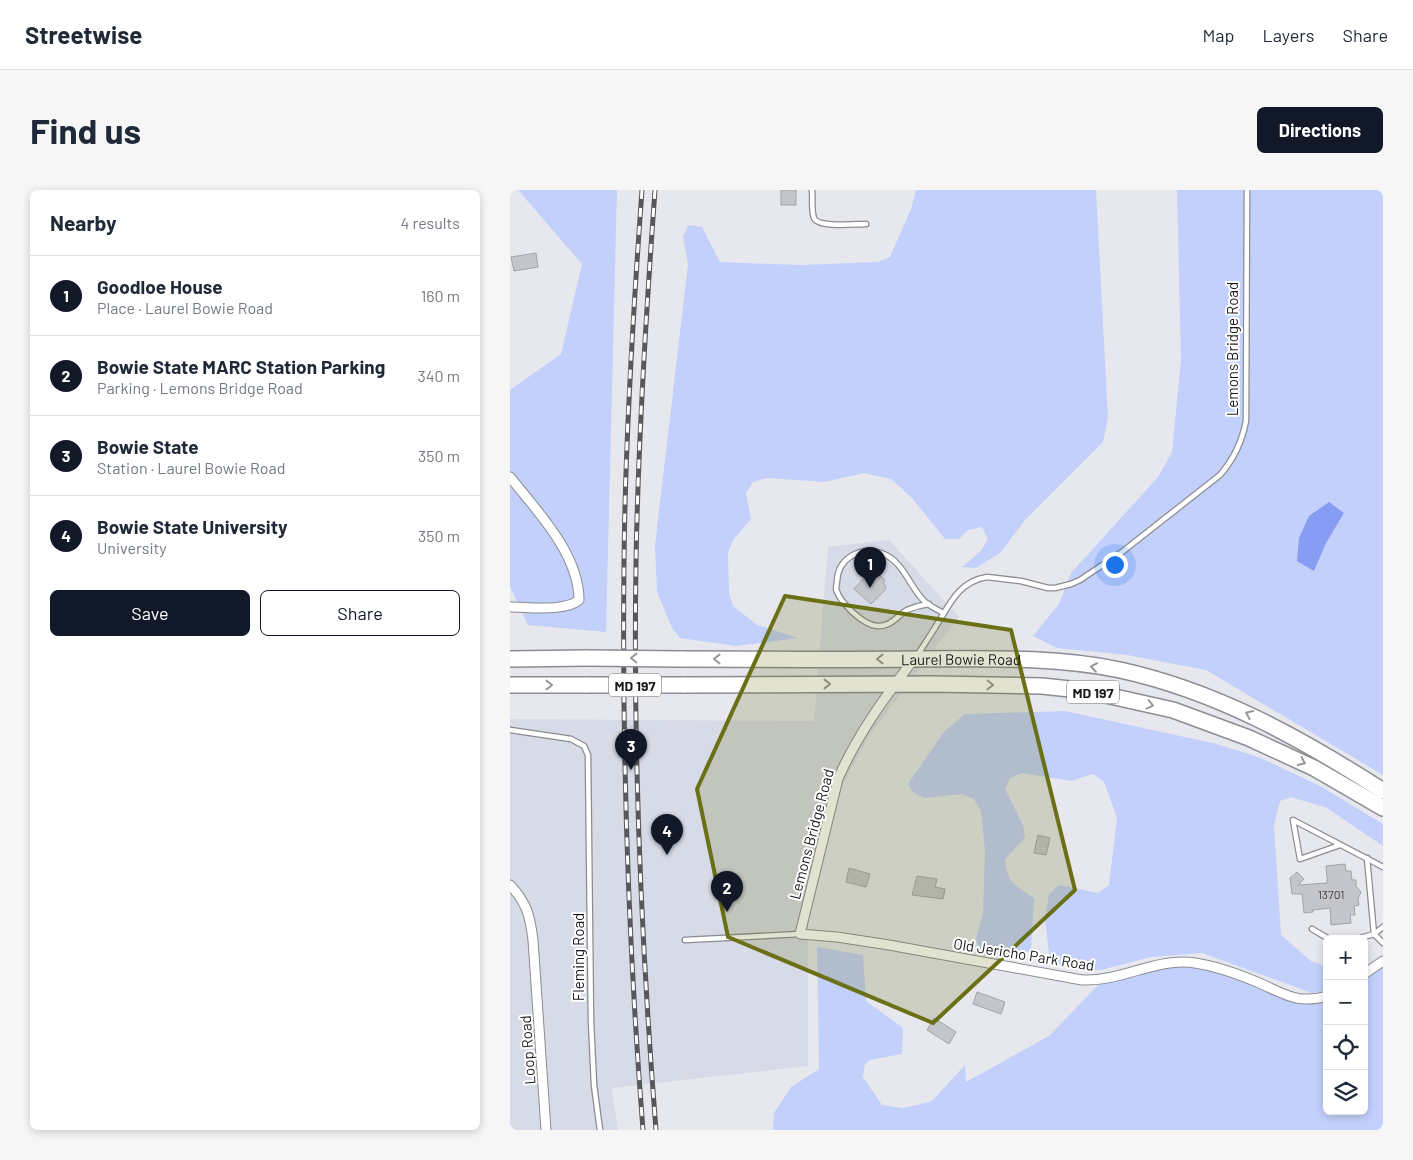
<!DOCTYPE html>
<meta charset="utf-8">
<style>
:root{--surface:#fff;--page:#f6f6f7;--text:#1f2937;--muted:#747a83;--line:#e0e1e3;--accent:#111827}
body{margin:0;font-family:Barlow,sans-serif;background:var(--page);color:var(--text)}
.controls{position:absolute;right:15px;bottom:15px;display:grid;overflow:hidden;border-radius:8px;box-shadow:0 2px 8px #0003}
.controls button{width:45px;height:45px;display:grid;place-items:center;padding:0;border:0;border-bottom:1px solid var(--line);background:var(--surface);color:var(--text);font:25px sans-serif}
.you{position:absolute;left:604px;top:374px;width:18px;height:18px;margin:-12px;border:4px solid #fff;border-radius:50%;background:#1a73e8;box-shadow:0 0 0 8px #1a73e833}
.badge{display:grid;place-items:center;width:32px;height:32px;border-radius:50%;background:var(--accent);color:#fff;font-size:16px;font-weight:700}
.pin{position:absolute;translate:-50% -41px;filter:drop-shadow(0 1px 2px #0008)}
.pin::after{content:'';position:absolute;top:26px;width:18px;height:15px;background:inherit;clip-path:polygon(0 0,100% 0,50% 100%)}
.list{margin:0;padding:0;list-style:none}
h2{display:flex;justify-content:space-between;align-items:center;height:65px;margin:0;padding:0 20px;font-size:21px}
h2 small{font-size:16px;font-weight:400;color:var(--muted)}
.list li{display:grid;grid-template-columns:32px 1fr auto;gap:15px;align-items:center;box-sizing:border-box;height:80px;padding:0 20px;border-top:1px solid var(--line)}
.list b{display:block;font-size:19px;white-space:nowrap}
.list p{margin:0;font-size:16px;white-space:nowrap;color:var(--muted)}
.list em{font-size:16px;font-style:normal;color:var(--muted)}
.actions{display:flex;gap:10px;padding:15px 20px}
.actions a{flex:1;padding:11px 0;border:1px solid var(--accent);border-radius:8px;text-align:center;font-size:18px;color:var(--accent)}
.actions .main{background:var(--accent);color:#fff}
.icon{flex:none;width:28px;height:28px;fill:none;stroke:currentColor;stroke-width:2;stroke-linecap:round;stroke-linejoin:round}
.map{position:relative;flex:none;width:873px;height:940px;overflow:hidden;border-radius:8px}
header{display:flex;align-items:center;gap:30px;box-sizing:border-box;height:70px;padding:0 25px;background:var(--surface);border-bottom:1px solid var(--line)}
header strong{font-size:24px}
nav{display:flex;gap:28px;margin-inline-start:auto;font-size:18px}
.intro{display:flex;align-items:center;justify-content:space-between;box-sizing:border-box;height:120px;padding:0 30px}
h1{margin:0;font-size:35px}
.button{padding:12px 22px;border-radius:8px;background:var(--accent);color:#fff;font-size:18px;font-weight:700}
main{display:flex;gap:30px;padding:0 30px}
aside{flex:1;background:var(--surface);border-radius:8px;box-shadow:0 2px 8px #0003}
.map>svg:first-child{display:block}
.built{fill:#d7dbe8}
.green{fill:#c3d0fc}
.water{fill:#879df3}
.building{fill:#c4c6cb;stroke:#a2a4a9}
.lines{fill:none;stroke-linecap:round;stroke-linejoin:round}
.service-casing{stroke:#8b8d92;stroke-width:7}
.minor-casing{stroke:#8b8d92;stroke-width:11}
.primary-casing{stroke:#8b8d92;stroke-width:18}
.service{stroke:#fff;stroke-width:4.5}
.minor{stroke:#fff;stroke-width:9}
.primary{stroke:#fff;stroke-width:15}
.rail-casing{stroke:#58585b;stroke-width:5}
.rail{stroke:#fff;stroke-width:3;stroke-dasharray:9;stroke-linecap:butt}
.primary-bridge-casing{stroke:#8b8d92;stroke-width:18;stroke-linecap:butt}
.primary-bridge{stroke:#fff;stroke-width:15}
.oneway{stroke:#989898}
.marked{fill:#6a7016;fill-opacity:0.2;stroke:#6a7016;stroke-width:4;stroke-linejoin:round}
.labels{text-anchor:middle;dominant-baseline:central;stroke-width:4;stroke-linejoin:round;paint-order:stroke}
.number-label{font-size:12px;fill:#444447}
.shield{fill:#fff;stroke:#5e5e5f;stroke-width:1}
.shield-label{font-size:14px;font-weight:bold;fill:#19191b}
.street-label{font-size:15px;fill:#19191b;stroke:#fff}
</style>
<header>
<strong>Streetwise</strong>
<nav><a>Map</a><a>Layers</a><a>Share</a></nav>
</header>
<div class="intro"><h1>Find us</h1><a class="button">Directions</a></div>
<main>
<aside>
<h2>Nearby<small>4 results</small></h2>
<ul class="list">
<li><span class="badge">1</span><div><b>Goodloe House</b><p>Place · Laurel Bowie Road</p></div><em>160 m</em></li>
<li><span class="badge">2</span><div><b>Bowie State MARC Station Parking</b><p>Parking · Lemons Bridge Road</p></div><em>340 m</em></li>
<li><span class="badge">3</span><div><b>Bowie State</b><p>Station · Laurel Bowie Road</p></div><em>350 m</em></li>
<li><span class="badge">4</span><div><b>Bowie State University</b><p>University</p></div><em>350 m</em></li>
</ul>
<div class="actions"><a class="main">Save</a><a>Share</a></div>
</aside>
<div class="map">
<svg width="873" height="940" viewBox="0 0 873 940">
<rect width="100%" height="100%" fill="#e7e8ee"/>
<polygon class="built" points="379,350 449,427 359,546 331,598 298,733 298,876 102,898 108,940 0,940 0,529 304,531 318,357"/>
<g class="green">
<polygon points="8,0 107,0 96,442 18,435 0,396 0,200 51,164 72,74"/>
<polygon points="406,0 586,0 598,228 593,252 515,330 490,363 466,378 452,377 471,361 478,349 472,337 458,340 449,349 435,349 402,308 381,289 354,283 314,292 257,288 243,292 236,303 241,329 223,350 218,363 219,403 223,416 247,435 288,448 226,456 170,448 162,438 147,402 145,355 178,74 173,46 179,35 192,37 210,72 290,75 368,72 380,67 401,19"/>
<polygon points="667,0 873,0 873,585 696,480 617,465 547,458 523,446 549,414 561,383 648,287 662,262 671,170"/>
<path d="M 555,521 L 707,554 L 751,568 L 812,597 L 873,634 L 873,656 L 817,618 L 781,607 L 770,611 L 764,635 L 771,745 L 801,771 L 817,777 L 817,800 L 802,803 L 692,763 L 641,767 L 591,780 L 565,780 L 540,772 L 535,728 L 539,704 L 549,695 L 588,703 L 599,695 L 607,628 L 594,592 L 583,584 L 561,591 L 512,583 L 500,588 L 495,599 L 513,635 L 515,648 L 495,669 C 496,692 506,696 524,708 L 521,760 L 510,766 L 471,762 L 466,749 L 473,724 L 475,660 L 471,621 L 464,609 L 452,604 L 414,608 L 403,602 L 398,594 L 434,542 L 455,524 Z"/>
<polygon points="307,757 353,765 356,811 393,838 392,864 360,870 355,874 353,887 372,915 393,918 419,912 423,910 455,875 456,892 539,846 590,793 651,773 686,772 784,810 817,809 817,921 854,921 854,789 873,774 873,940 263,940 264,923 281,897 309,879"/>
</g>
<polygon class="water" points="819,312 834,323 816,353 804,381 787,371 789,348 799,326"/>
<g class="building">
<rect x="271" y="0" width="15" height="15"/>
<polygon points="26,63 28,77 4,81 1,67"/>
<polygon points="367,383 375,390 373,393 376,396 375,398 376,399 361,414 344,399 355,387 357,389 360,386 363,387"/>
<polygon points="528,645 540,648 536,665 524,663"/>
<polygon points="835,674 836,681 841,681 842,690 846,690 846,696 851,702 848,709 849,715 844,716 845,725 840,725 841,733 821,735 820,718 803,720 803,722 794,723 792,704 782,704 780,688 787,682 794,689 788,695 817,693 817,690 818,690 817,688 816,676"/>
<polygon points="339,678 360,684 356,697 336,692"/>
<polygon points="407,686 427,689 425,697 435,699 433,709 402,705"/>
<polygon points="467,802 495,812 491,824 463,814"/>
<polygon points="424,828 446,842 439,854 417,840"/>
</g>
<g class="lines">
<defs>
<g id="service">
<path d="M 302,0 C 303,8 301,20 304,28 C 308,38 346,34 356,34"/>
<path d="M 419,414 C 411,415 404,417 397,420 C 387,426 381,437 367,436 C 353,435 330,413 326,399 C 326,398 327,392 327,391 C 328,369 349,356 371,363 C 393,370 399,396 414,411 C 419,416 427,419 433,423"/>
<path d="M 407,466 C 413,456 420,446 426,436 C 440,414 448,392 477,387 L 511,391 L 538,398 L 545,398 L 561,394 L 570,390 L 612,362 L 710,285 C 724,269 732,252 736,231 L 737,0"/>
<polyline points="0,540 61,549 74,556 78,565 81,831 84,895 90,940"/>
<polyline points="830,655 790,669 783,630 873,677"/>
<polyline points="873,737 864,744 873,753"/>
<polyline points="802,739 819,749"/>
<polyline points="847,749 864,744 857,668"/>
<polyline points="175,750 290,744"/>
</g>
<g id="minor">
<path d="M 0,287 C 27,321 69,364 69,410 C 54,422 19,417 0,417"/>
<path d="M 404,469 C 375,507 347,545 328,589 L 290,744 L 327,747 L 379,755 L 572,790 C 611,792 646,767 685,773 C 705,776 728,784 747,792 C 773,803 787,815 817,806"/>
<path d="M 0,695 C 17,713 20,726 23,750 L 36,940"/>
<polyline points="854,784 873,771"/>
</g>
<g id="primary">
<polyline points="0,469 77,468"/>
<path id="s1" d="M 171,469 C 249,469 328,470 406,469 C 473,469 543,466 610,480 C 706,501 791,548 873,601"/>
<polyline points="0,495 77,495"/>
<polyline points="173,495 423,494 532,496 578,501 663,520 739,548 804,578 873,618"/>
</g>
</defs>
<use href="#service" class="service-casing"/>
<use href="#minor" class="minor-casing"/>
<use href="#primary" class="primary-casing"/>
<use href="#service" class="service"/>
<use href="#minor" class="minor"/>
<use href="#primary" class="primary"/>
<defs>
<g id="rail">
<path d="M 132,0 C 123,124 115,249 114,373 C 112,562 118,751 133,940"/>
<path d="M 145,0 C 136,124 128,249 126,373 C 123,562 131,751 146,940"/>
</g>
</defs>
<use href="#rail" class="rail-casing"/>
<use href="#rail" class="rail"/>
<defs>
<g id="primary-bridge">
<polyline points="77,468 171,469"/>
<polyline points="77,495 173,495"/>
</g>
</defs>
<use href="#primary-bridge" class="primary-bridge-casing"/>
<use href="#primary-bridge" class="primary-bridge"/>
</g>
<defs><path id="oneway-chevron" d="M-2-3.5L2.5 0L-2 3.5" fill="none" stroke-width="1.6" stroke-linecap="round" stroke-linejoin="round" transform="scale(1.25)"/></defs>
<g class="oneway">
<use href="#oneway-chevron" transform="translate(124 468) rotate(-179)"/>
<use href="#oneway-chevron" transform="translate(207 469) rotate(-180)"/>
<use href="#oneway-chevron" transform="translate(370 469) rotate(-180)"/>
<use href="#oneway-chevron" transform="translate(584 477) rotate(-172)"/>
<use href="#oneway-chevron" transform="translate(317 494)"/>
<use href="#oneway-chevron" transform="translate(39 495)"/>
<use href="#oneway-chevron" transform="translate(480 495) rotate(1)"/>
<use href="#oneway-chevron" transform="translate(640 515) rotate(13)"/>
<use href="#oneway-chevron" transform="translate(739 524) rotate(-156)"/>
<use href="#oneway-chevron" transform="translate(792 572) rotate(25)"/>
</g>
<path class="marked" d="M 275,406 L 501,440 L 565,700 L 423,833 L 218,747 L 187,599 Z"/>
<g class="labels">
<g class="number-label">
<text x="821" y="704">13701</text>
</g>
<g class="shield">
<rect x="99" y="483.5" width="52" height="23" rx="4"/>
<rect x="557" y="490.5" width="52" height="23" rx="4"/>
</g>
<g class="shield-label">
<text x="125" y="495">MD 197</text>
<text x="583" y="502">MD 197</text>
</g>
<g class="street-label">
<text transform="translate(722 159) rotate(-90)">Lemons Bridge Road</text>
<text stroke="none"><textPath href="#s1" startOffset="280">Laurel Bowie Road</textPath></text>
<text transform="translate(301 644) rotate(-75)">Lemons Bridge Road</text>
<text transform="translate(514 764) rotate(9)">Old Jericho Park Road</text>
<text transform="translate(68 767) rotate(-90)">Fleming Road</text>
<text transform="translate(17 860) rotate(-94)">Loop Road</text>
</g>
</g>
</svg>
<div class="controls">
<button>+</button>
<button>−</button>
<button><svg class="icon" aria-label="locate" viewBox="0 0 24 24"><circle cx="12" cy="12" r="6"/><path d="M12 2v4M12 18v4M2 12h4M18 12h4"/></svg></button>
<button><svg class="icon" aria-label="layers" viewBox="0 0 24 24"><path d="M12 4l9 5-9 5-9-5zM3 14l9 5 9-5"/></svg></button>
</div>
<div class="you"></div>
<div class="pin badge" style="left:360px;top:398px">1</div>
<div class="pin badge" style="left:217px;top:722px">2</div>
<div class="pin badge" style="left:121px;top:580px">3</div>
<div class="pin badge" style="left:157px;top:665px">4</div>
</div>
</main>
